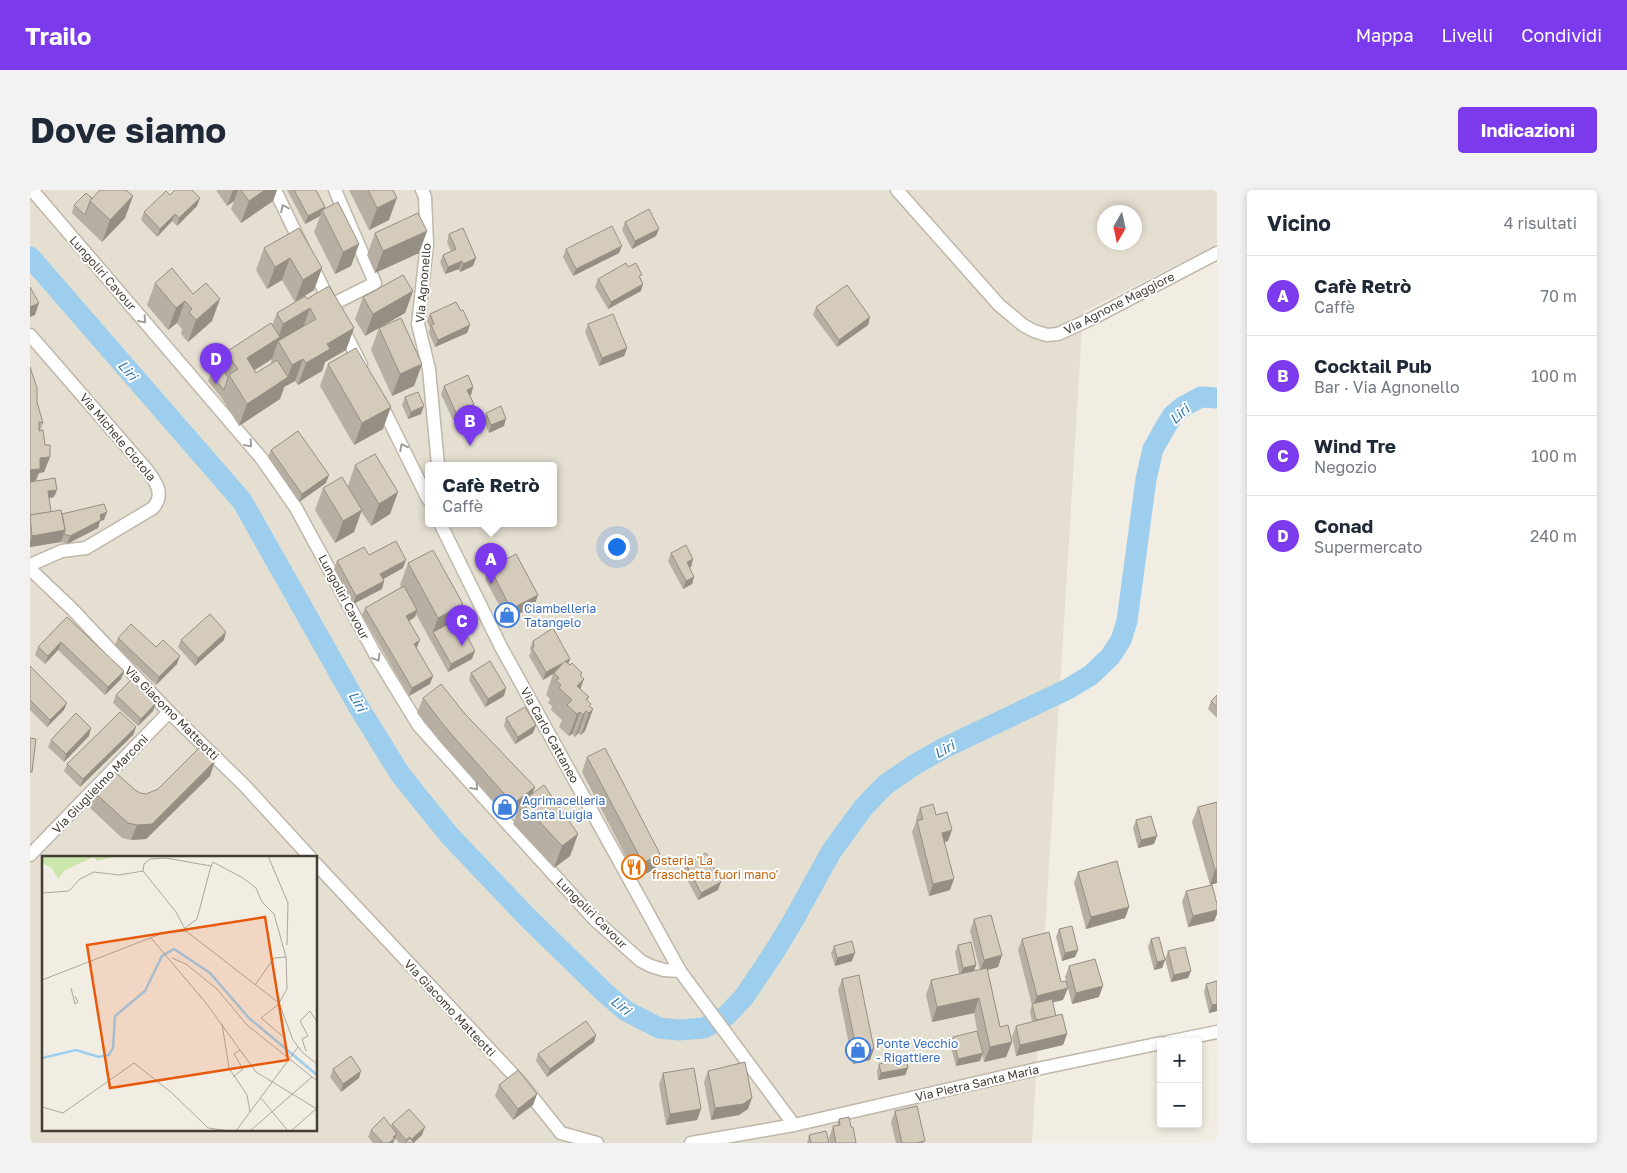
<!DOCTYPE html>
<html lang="it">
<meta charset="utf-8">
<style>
:root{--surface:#fff;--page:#f2f2f3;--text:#1f2937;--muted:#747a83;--line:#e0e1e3;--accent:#7c3aed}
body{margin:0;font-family:"Golos Text",sans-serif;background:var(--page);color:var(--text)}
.controls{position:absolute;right:15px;bottom:15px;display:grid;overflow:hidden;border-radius:5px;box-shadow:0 2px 8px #0003}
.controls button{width:45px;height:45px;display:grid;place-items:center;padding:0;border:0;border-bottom:1px solid var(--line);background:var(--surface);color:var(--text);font:25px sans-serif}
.compass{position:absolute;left:1067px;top:15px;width:45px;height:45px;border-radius:50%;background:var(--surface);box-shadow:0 2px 8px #0003;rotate:189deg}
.you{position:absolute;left:586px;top:356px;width:18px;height:18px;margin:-12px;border:4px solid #fff;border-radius:50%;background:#1a73e8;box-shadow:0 0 0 8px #1a73e833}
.badge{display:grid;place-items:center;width:32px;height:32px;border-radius:50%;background:var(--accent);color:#fff;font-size:16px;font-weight:700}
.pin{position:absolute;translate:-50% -41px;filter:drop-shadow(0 1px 2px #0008)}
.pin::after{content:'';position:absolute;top:26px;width:18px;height:15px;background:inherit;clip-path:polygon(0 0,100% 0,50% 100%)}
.popup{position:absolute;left:395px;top:272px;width:132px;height:65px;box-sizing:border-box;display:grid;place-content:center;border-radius:5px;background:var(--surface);filter:drop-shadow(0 1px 4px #0005);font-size:16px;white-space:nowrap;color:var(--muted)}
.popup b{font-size:19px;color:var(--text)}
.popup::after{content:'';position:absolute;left:50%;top:100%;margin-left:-10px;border:10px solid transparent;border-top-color:var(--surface)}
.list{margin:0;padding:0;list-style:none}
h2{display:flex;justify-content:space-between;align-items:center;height:65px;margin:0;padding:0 20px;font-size:21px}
h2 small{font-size:16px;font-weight:400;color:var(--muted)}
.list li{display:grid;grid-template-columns:32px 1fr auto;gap:15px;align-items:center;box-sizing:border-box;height:80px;padding:0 20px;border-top:1px solid var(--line)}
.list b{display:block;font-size:19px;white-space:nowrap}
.list p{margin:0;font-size:16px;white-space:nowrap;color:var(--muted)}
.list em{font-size:16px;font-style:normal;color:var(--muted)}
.map{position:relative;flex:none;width:1187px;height:953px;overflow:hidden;border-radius:5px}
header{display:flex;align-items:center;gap:30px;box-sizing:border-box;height:70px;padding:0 25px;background:var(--accent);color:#fff}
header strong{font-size:24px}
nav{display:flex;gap:28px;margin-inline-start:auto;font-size:18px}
.intro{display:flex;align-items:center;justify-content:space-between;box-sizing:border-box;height:120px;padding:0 30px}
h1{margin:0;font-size:35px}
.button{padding:12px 22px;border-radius:5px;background:var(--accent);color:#fff;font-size:18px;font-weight:700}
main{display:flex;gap:30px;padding:0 30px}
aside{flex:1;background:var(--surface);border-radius:5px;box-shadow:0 2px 8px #0003}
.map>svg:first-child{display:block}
.residential{fill:#e5dfd1;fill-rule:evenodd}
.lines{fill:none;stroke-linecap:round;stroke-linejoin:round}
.river{stroke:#9eceee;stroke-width:21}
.minor-casing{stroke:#bfb7a9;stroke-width:15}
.minor{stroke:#fff;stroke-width:12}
.wall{fill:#b7afa1;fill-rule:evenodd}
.shaded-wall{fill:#958e83}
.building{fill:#d5cbbb;stroke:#958e83}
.oneway{stroke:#a19e99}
.labels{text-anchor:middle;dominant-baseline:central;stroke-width:4;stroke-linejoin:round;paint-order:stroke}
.street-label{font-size:12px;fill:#433d33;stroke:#fff}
.shop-label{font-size:12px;fill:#366cbe;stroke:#fff;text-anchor:start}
.food-label{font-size:12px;fill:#c56008;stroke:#fff;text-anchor:start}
.water-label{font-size:14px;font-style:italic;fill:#2f77ac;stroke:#fff}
.inset-river{fill:none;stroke:#9eceee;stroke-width:2.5}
.inset-road{fill:none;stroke:#aba79d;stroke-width:1}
.view{fill:#e8590c;fill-opacity:0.15;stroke:#e8590c;stroke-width:2.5}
.inset-edge{fill:none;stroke:#433d33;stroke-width:2.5}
</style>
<header>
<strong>Trailo</strong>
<nav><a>Mappa</a><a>Livelli</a><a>Condividi</a></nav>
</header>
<div class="intro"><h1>Dove siamo</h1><a class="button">Indicazioni</a></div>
<main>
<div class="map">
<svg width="1187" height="953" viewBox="0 0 1187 953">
<rect width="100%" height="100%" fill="#f1ede3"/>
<path class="residential" d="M 0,0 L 1187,0 L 1187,55 L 1053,122 L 1002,953 L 0,953 ZM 1074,22 L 1104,22 L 1104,52 L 1074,52 ZM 398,275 L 524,275 L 524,333 L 398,333 ZM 14,667 L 286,667 L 286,939 L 14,939 Z"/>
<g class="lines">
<polyline class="river" points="0,67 212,311 328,516 370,584 419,645 497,727 575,803 596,821 629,838 649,840 674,838 696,826 714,807 743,764 763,731 801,662 833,618 855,595 884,575 914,558 1038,499 1061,485 1080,467 1091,450 1097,431 1116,289 1123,259 1136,236 1143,225 1154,216 1171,207 1187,208"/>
<defs>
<g id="minor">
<polyline points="2,0 232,269 266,318 345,464 389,536 564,729 611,771 621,776 634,780 650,781"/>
<polyline points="245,0 272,56"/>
<polyline points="392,0 395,7 397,54 388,134 399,179 408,275"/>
<polyline points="867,0 969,115 993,135 1004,141 1017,145 1028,144 1063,128 1187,63"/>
<polyline points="281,74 301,114"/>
<polyline points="301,115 345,93 305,0"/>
<polyline points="312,137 331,175"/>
<path d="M 0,145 L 117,280 C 126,292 135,304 123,318 L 56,358 L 32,361 L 0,375"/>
<polyline points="349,210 398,309"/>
<polyline points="410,333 471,457 650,781 764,935"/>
<polyline points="0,379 42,419 139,522 215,596 280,667"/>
<polyline points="0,665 139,522"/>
<polyline points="286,674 491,893 531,943"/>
<polyline points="1138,852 1187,842"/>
<polyline points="531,943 567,953"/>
<polyline points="661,953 764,935 1007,879 1131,853"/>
</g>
</defs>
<use href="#minor" class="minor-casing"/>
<use href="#minor" class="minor"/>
</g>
<g class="wall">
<polygon points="186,0 247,0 243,11 211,33 201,19 204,11 197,16"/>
<polygon points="257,0 286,0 295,17 295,18 329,54 321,76 305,84 284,42 290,26 275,34"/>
<polygon points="319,0 363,0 359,30 339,40"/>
<polygon points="140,5 167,16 147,36 142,31 127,47 111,30 114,22"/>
<polygon points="103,6 95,28 72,52 42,23 44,15 62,8"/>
<polygon points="595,32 626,46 602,59 592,40"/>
<polygon points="397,41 389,63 345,83 337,65 345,43"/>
<polygon points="419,44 443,76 430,82 429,79 415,84 410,72 413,65 421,61 417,52"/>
<polygon points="234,58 292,78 284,100 265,112 252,90 237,99 226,80"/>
<polygon points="536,59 589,63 543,86 533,67"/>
<polygon points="598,77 611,89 611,101 578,119 565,97 568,89"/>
<polygon points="142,78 182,131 158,152 151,144 152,139 147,133 138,140 117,115 125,93"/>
<polygon points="383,101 375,123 335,146 325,129 333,107"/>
<path d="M 277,109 L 324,138 L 316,160 L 295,172 L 292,181 L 268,195 L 265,191 L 254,197 L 250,209 L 209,236 L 191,207 L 178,191 L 181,184 L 191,176 L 196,162 L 242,135 L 247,123 ZM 242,169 L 241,174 L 226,183 L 224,180 Z"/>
<polygon points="786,117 840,127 838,135 807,157 783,125"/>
<polygon points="431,121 440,135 437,143 405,157 399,143 400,138 397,131 400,124"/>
<polygon points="558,134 597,158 594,166 569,176 555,142"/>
<polygon points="349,138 392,174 384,196 362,206 341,160"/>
<polygon points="298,174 353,239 324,255 290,196"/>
<polygon points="0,177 7,212 13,233 10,241 20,267 14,282 9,283 6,291 24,307 19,308 21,322 74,330 70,331 68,338 37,354 31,352 0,357"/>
<polygon points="414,196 443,197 441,205 440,205 441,222 423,230 411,204"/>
<polygon points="375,207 391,224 378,229 372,215"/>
<polygon points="456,223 474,236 459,243 453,230"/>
<polygon points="241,260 296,293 269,312 238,267"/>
<polygon points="325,275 368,302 360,324 341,336 331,321 324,342 305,353 285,320 293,298 318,296"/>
<polygon points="641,363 663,369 661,377 659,377 664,387 662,394 653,399 638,371"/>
<polygon points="339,365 373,378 353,389 354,391 352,399 323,414 304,379 307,371"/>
<polygon points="378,373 433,414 428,429 442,469 418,482 386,424 385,427 379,431 387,457 386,458 400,494 379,506 332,425 335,418 371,397 370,395"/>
<polygon points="460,378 508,405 504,416 477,430 455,389"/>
<polygon points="37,427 94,481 91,489 75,505 28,460 15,474 5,465 8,457"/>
<polygon points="88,448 126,457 147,474 126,495 85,455"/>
<polygon points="151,450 194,450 165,476 148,457"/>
<polygon points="503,451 538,474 551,486 550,499 559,507 557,511 560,517 563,519 555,541 551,545 548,543 545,547 542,544 539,546 529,537 532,530 521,520 522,516 518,513 520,509 516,505 523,484 513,490 499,466 501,462 500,458"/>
<polygon points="0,476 34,520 17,537 0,520"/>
<polygon points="441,483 476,498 474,506 455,517 439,490"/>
<polygon points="86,505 126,513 123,521 108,536 83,513"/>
<polygon points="1187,505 1187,528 1178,519 1181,511"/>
<polygon points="393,508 435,524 505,597 503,603 548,644 540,666 524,678 483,634 487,622 478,629 410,552 387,523"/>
<polygon points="476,528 506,535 503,543 485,554 474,536"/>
<polygon points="106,537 103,545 50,597 34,581 37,574"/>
<polygon points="59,546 34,572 18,557 21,550"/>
<polygon points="557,567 630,664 625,679 607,688 552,582"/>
<polygon points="185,571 180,586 116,649 101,650 92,648 59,617 64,602 105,600 110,603 116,604 128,599"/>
<polygon points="1187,612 1187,693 1180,695 1162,632 1168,617"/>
<polygon points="890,618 906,625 918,651 915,652 920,700 899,706 882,642 886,632 886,629"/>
<polygon points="1106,630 1124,654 1108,658 1103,638"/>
<polygon points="656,674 688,700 668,710 653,682"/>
<polygon points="1048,682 1099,717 1095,728 1056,739 1044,693"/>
<polygon points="1156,701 1187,714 1187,724 1184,731 1158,737 1152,712"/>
<polygon points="944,729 972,765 968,777 957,780 970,837 982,852 976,867 954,872 952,864 950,871 926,876 920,854 923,847 948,845 944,823 902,832 896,805 901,790 929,784 925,762 928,755 946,775 944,781 950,780 940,741"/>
<polygon points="1029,739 1048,760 1045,767 1032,771 1026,747"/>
<polygon points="992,749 1033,810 1022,812 1026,826 1037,844 1033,855 986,866 982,847 986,836 1002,832 1000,821 1002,815 988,760"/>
<polygon points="1121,749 1135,770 1132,778 1124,780 1118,757"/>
<polygon points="804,756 822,771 805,776 801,763"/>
<polygon points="1138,761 1161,781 1158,788 1141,792 1135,769"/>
<polygon points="1039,776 1069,807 1042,814 1035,787"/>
<polygon points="812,789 840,870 823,874 808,800"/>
<polygon points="1187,791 1187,821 1179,823 1174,802 1176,794"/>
<polygon points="566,845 564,852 517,887 506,871 508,864"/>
<polygon points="849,874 878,878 875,885 848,890 847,881"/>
<polygon points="303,879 329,888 311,902 300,887"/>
<polygon points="678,881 718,919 709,925 681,930 674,892"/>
<polygon points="633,883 671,919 667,930 636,935 629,894"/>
<polygon points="469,895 507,904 503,915 483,930 465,906"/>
<polygon points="865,921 894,953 866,953 861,932"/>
<polygon points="809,929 821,937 826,953 800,953 799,948 803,936 807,936"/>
<polygon points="362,934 392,945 384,953 369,953 365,948 363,953 343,953 338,947 341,940 361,936"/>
<polygon points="779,945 799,953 777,953"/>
</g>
<g class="shaded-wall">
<polygon points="203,0 208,0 204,11 197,16"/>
<polygon points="235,0 247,0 243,11 211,33 219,11"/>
<polygon points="103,6 95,28 72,52 80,30"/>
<polygon points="170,8 167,16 147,36 149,28"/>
<polygon points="367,8 359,30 339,40 347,18"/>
<polygon points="295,17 293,22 292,20 290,26 275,34 278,26"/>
<polygon points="145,24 142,31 127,47 130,39"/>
<polygon points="629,39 626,46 602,59 605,51"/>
<polygon points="397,41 389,63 345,83 353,61"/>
<polygon points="329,54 321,76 305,84 313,62"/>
<polygon points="592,56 589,63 543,86 546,79"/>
<polygon points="260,68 252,90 237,99 245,77"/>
<polygon points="446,68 443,76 430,82 433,74"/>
<polygon points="432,71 429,79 415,84 418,77"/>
<polygon points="292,78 284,100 265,112 273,90"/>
<polygon points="613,94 611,101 578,119 581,112"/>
<polygon points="383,101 375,123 335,146 343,124"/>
<polygon points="190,109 182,131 158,152 166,130"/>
<polygon points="155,111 147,133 138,140 146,118"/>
<polygon points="9,113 5,125 0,127 0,117"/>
<polygon points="280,118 272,140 248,151 242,169 209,190 217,168 248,148 253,134"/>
<polygon points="840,127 838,135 807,157 809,150"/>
<polygon points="440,135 437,143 405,157 408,150"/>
<polygon points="324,138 316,160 295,172 292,181 268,195 276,173 297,154"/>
<polygon points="597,158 594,166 569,176 572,168"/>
<polygon points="273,169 265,191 254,197 262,175"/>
<polygon points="392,174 384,196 362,206 370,184"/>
<polygon points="258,187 250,209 209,236 217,214"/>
<polygon points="443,197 441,205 434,207 437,200"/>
<polygon points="444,214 441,222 423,230 426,223"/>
<polygon points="394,216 391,224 378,229 381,222"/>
<polygon points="361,217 353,239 324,255 332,233"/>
<polygon points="476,229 474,236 459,243 461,235"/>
<polygon points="20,267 14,282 9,283 4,294 0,295 0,280 10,268"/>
<polygon points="299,285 296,293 269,312 272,304"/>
<polygon points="27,300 24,307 16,309 18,301"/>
<polygon points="368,302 360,324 341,336 349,314"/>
<polygon points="332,320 324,342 305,353 313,331"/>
<polygon points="77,322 74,330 70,331 68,338 37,354 40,346 70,325"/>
<polygon points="35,340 31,352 0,357 0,352 2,346"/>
<polygon points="663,369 661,377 654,380 657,372"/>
<polygon points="376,370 373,378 348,392 350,384"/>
<polygon points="664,387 662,394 653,399 656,391"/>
<polygon points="354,391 352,399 323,414 326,406"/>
<polygon points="508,405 504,416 477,430 481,419"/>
<polygon points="433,414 425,436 403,442 408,428"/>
<polygon points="387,420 385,427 374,434 376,426"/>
<polygon points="196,442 194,450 165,476 168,468"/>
<polygon points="390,450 387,457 381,461 384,454"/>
<polygon points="31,452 28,460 15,474 18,466"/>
<polygon points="445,461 442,469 418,482 421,474"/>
<polygon points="150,466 147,474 126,495 129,487"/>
<polygon points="540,469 537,477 524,483 523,484 513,490 516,482"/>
<polygon points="94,481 91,489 75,505 78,497"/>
<polygon points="552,483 547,496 554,489 546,511 539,518 550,485"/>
<polygon points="403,486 400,494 379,506 382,498"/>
<polygon points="476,498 474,506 455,517 458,509"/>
<polygon points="37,513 34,520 17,537 20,530"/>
<polygon points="126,513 123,521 108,536 111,529"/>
<polygon points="563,519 555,541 551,545 559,523"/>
<polygon points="556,521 548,543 545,547 553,525"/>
<polygon points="550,522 542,544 539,546 547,524"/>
<polygon points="506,535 503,543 485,554 488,547"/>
<polygon points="106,537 103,545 50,597 53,589"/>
<polygon points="61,538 59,546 34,572 36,564"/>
<polygon points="185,571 180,586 116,649 101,650 107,635"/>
<polygon points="505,597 499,612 491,612 487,622 478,629 483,614"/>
<polygon points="922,640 918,651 908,654 912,643"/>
<polygon points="548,644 540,666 524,678 532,656"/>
<polygon points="1127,646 1124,654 1108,658 1111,650"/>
<polygon points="630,664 625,679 607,688 613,673"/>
<polygon points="1187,679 1187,693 1180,695 1185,680"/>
<polygon points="924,689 920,700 899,706 903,694"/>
<polygon points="691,692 688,700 668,710 671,703"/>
<polygon points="1099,717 1095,728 1056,739 1061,727"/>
<polygon points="1187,720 1187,724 1184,731 1158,737 1163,726"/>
<polygon points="1048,760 1045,767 1032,771 1035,763"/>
<polygon points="825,763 822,771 805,776 807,768"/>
<polygon points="972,765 968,777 950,782 954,770"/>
<polygon points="1135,770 1132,778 1124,780 1127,772"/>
<polygon points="946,775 943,783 930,786 933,778"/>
<polygon points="1161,781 1158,788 1141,792 1144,785"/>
<polygon points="1073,796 1069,807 1042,814 1046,803"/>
<polygon points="1038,798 1033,810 1003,817 1003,816 1007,806"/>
<polygon points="949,808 944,823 902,832 907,817"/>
<polygon points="1187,814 1187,821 1179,823 1182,815"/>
<polygon points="1037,844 1033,855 986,866 990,855"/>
<polygon points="566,845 564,852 517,887 520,879"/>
<polygon points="982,852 976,867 954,872 960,857"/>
<polygon points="844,859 840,870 823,874 827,862"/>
<polygon points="953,863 950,871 926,876 928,869"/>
<polygon points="878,878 875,885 848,890 851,883"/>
<polygon points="331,881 329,888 311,902 313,894"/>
<polygon points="507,904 503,915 483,930 488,919"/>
<polygon points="722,908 718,919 709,925 681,930 685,918"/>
<polygon points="671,919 667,930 636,935 640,924"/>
<polygon points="395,937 392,945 383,953 380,953 382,949"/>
<polygon points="367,944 363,953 359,953 363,947"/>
</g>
<g class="building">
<polygon points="70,0 96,0 103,6 80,30 60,11"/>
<polygon points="145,0 162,0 170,8 149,28 145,24 130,39 114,22 136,1 140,5"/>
<polygon points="211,0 235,0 219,11"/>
<polygon points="264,0 286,0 295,17 278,26"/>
<polygon points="338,0 363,0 367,8 347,18"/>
<polygon points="56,3 62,8 60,11 55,25 44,15"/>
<polygon points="308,12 329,54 313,62 292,20"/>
<polygon points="619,19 629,39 605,51 595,32"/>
<polygon points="388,23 397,41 353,61 345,43"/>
<polygon points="582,36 592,56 546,79 536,59"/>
<polygon points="269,38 292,78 273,90 260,68 245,77 234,58"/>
<polygon points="433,38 446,68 433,74 432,71 418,77 413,65 426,59 419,44"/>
<polygon points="596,73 598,77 606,73 612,85 609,86 613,94 581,112 568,89"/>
<polygon points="142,78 163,104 176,93 190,109 166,130 159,122 162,119 155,111 146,118 125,93"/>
<polygon points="373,85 383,101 343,124 333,107"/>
<polygon points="817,95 840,127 809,150 786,117"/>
<polygon points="299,96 324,138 297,154 300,159 276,173 273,169 262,175 248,151 286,129 280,118 253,134 247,123 275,106 277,109"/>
<polygon points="0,97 9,113 0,117"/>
<polygon points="426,112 431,121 433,120 440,135 408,150 401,135 404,134 400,124"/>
<polygon points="583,124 597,158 572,168 558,134"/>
<polygon points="371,128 392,174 370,184 349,138"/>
<polygon points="241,133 250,147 217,168 226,183 247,170 258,187 217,214 199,185 208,179 196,162"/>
<polygon points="326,158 361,217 332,233 298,174"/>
<polygon points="191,176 198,187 194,200 181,184"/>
<polygon points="0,177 7,198 7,212 13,233 9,232 9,241 13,240 15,255 20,255 20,267 10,268 10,279 0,280"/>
<polygon points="438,185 443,197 437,200 444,214 426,223 414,196"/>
<polygon points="388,202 394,216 381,222 375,207"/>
<polygon points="471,216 476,229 461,235 456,223"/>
<polygon points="268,241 299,285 272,304 241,260"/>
<polygon points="345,264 368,302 349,314 325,275"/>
<polygon points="312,287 332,320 313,331 293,298"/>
<polygon points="25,288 27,300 18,301 21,322 0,325 0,292"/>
<polygon points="74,314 77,322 70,325 71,330 40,346 34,344 35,340 32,324"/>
<polygon points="31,320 35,340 2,346 0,325"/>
<polygon points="366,351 376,370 350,384 354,391 326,406 307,371 334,357 339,365"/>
<polygon points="656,355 663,369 657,372 664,387 656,391 641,363"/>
<polygon points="403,360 433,414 408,428 378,373"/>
<polygon points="486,364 508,405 481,419 460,378"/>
<polygon points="374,396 387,420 376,426 390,450 384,454 403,486 382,498 335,418"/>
<polygon points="180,424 196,442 168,468 151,450"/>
<polygon points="37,427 94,481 78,497 31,452 18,466 8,457"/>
<polygon points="428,429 445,461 421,474 403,442"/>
<polygon points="101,434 126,457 133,450 150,466 129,487 88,448"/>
<polygon points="523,438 540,469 536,471 535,471 533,473 516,482 502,458 504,457 503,451"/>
<polygon points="460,471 476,498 458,509 441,483"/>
<polygon points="535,471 540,475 542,473 552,483 550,485 554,489 547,496 559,507 556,509 561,514 559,516 563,519 559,523 556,521 553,525 550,522 547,524 537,515 542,510 529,498 531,495 526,491 529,488 524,483"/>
<polygon points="0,476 37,513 20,530 0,510"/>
<polygon points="101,490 126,513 111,529 86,505"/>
<polygon points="411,494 435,524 505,597 483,614 415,537 393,508"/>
<polygon points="1187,505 1187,517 1181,511"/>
<polygon points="495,517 506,535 488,547 476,528"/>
<polygon points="90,522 106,537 53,589 37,574"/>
<polygon points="46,523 61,538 36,564 21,550"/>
<polygon points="0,548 6,549 2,582 0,582"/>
<polygon points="170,557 185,571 122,634 107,635 98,633 64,602 85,582 105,600 110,603 116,604 128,599"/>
<polygon points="575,558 630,664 613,673 557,567"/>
<polygon points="514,595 548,644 532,656 491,612"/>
<polygon points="1187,612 1187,679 1185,680 1168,617"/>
<polygon points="903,614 906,625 917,622 922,640 912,643 924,689 903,694 887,631 893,629 890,618"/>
<polygon points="1121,626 1127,646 1111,650 1106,630"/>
<polygon points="676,663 691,692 671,703 656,674"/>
<polygon points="1087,671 1099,717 1061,727 1048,682"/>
<polygon points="1182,695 1187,714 1187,720 1163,726 1156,701"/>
<polygon points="961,725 972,765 954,770 944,729"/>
<polygon points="1042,736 1048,760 1035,763 1029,739"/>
<polygon points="1019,742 1031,792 1036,791 1038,798 1007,806 992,749"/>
<polygon points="1129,747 1135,770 1127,772 1121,749"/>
<polygon points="822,751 825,763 807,768 804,756"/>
<polygon points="941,752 946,775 933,778 928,755"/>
<polygon points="1155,757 1161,781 1144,785 1138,761"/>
<polygon points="1065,769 1073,796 1046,803 1039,776"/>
<polygon points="957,778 970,837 978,835 982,852 960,857 949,808 907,817 901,790"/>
<polygon points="829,785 844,859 827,862 812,789"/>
<polygon points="1187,791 1187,814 1182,815 1176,794"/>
<polygon points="1022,809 1026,826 1006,830 1002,814"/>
<polygon points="1032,824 1037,844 990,855 986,836"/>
<polygon points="556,831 566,845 520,879 508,864"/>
<polygon points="947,841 953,863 928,869 923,847"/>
<polygon points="321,866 331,881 313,894 303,879"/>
<polygon points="876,868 878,878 851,883 849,874"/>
<polygon points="715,872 722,908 713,914 685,918 678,881"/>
<polygon points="664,878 671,919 640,924 633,883"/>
<polygon points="488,880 507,904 488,919 469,895"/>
<polygon points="887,916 895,951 886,953 872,953 865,921"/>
<polygon points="379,919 395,937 382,949 379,947 376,950 362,934"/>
<polygon points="354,927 367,944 363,947 365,948 359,953 353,953 341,940"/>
<polygon points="819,927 821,937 823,937 826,953 806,953 803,936 810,935 809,929"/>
<polygon points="796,941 799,953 781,953 779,945"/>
<polygon points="380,948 384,953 375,953"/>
</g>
<defs><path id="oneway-chevron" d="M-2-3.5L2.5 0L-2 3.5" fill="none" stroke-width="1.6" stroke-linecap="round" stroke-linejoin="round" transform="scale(1.25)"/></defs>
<g class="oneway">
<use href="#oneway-chevron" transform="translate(254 18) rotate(-116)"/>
<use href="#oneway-chevron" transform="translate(113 130) rotate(49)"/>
<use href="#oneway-chevron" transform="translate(219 254) rotate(49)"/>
<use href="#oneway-chevron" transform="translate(373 257) rotate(-117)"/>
<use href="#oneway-chevron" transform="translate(347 468) rotate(59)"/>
<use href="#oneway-chevron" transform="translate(445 597) rotate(48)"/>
</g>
<defs>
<symbol id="shop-ring" viewBox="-11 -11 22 22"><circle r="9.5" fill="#fff" stroke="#3f7fe0" stroke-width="1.5"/><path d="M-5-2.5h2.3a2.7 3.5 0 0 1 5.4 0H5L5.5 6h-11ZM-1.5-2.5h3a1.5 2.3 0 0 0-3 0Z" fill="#3f7fe0"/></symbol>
<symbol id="restaurant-ring" viewBox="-11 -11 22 22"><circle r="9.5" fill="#fff" stroke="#e8710a" stroke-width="1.5"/><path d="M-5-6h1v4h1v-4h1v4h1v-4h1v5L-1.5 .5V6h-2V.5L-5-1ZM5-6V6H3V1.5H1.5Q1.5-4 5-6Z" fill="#e8710a"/></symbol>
</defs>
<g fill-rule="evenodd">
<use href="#shop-ring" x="463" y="411" width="28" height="28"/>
<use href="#shop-ring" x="461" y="603" width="28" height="28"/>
<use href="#restaurant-ring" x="590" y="663" width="28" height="28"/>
<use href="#shop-ring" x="814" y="846" width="28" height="28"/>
</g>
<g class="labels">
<g class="street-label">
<text transform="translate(73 83) rotate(49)">Lungoliri Cavour</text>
<text transform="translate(393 93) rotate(-85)">Via Agnonello</text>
<text transform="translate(1089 113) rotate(-27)">Via Agnone Maggiore</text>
<text transform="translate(88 247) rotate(50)">Via Michele Ciotola</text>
<text transform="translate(314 407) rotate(62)">Lungoliri Cavour</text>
<text transform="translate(142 523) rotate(45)">Via Giacomo Matteotti</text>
<text transform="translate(520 545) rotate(61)">Via Carlo Cattaneo</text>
<text transform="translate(70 594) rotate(-46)">Via Giuglielmo Marconi</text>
<text transform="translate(562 723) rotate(45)">Lungoliri Cavour</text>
<text transform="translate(420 818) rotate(47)">Via Giacomo Matteotti</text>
<text transform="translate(947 893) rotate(-13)">Via Pietra Santa Maria</text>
</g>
<g class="shop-label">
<text x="494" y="418">Ciambelleria<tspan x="494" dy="14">Tatangelo</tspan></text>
<text x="492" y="610">Agrimacelleria<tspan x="492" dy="14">Santa Luigia</tspan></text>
<text x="846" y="853">Ponte Vecchio<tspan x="846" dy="14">- Rigattiere</tspan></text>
</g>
<g class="food-label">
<text x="622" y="670">Osteria 'La<tspan x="622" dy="14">fraschetta fuori mano'</tspan></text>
</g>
<g class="water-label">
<text transform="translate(98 180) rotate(49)">Liri</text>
<text transform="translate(1149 224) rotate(-42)">Liri</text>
<text transform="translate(328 511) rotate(60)">Liri</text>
<text transform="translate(914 559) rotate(-29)">Liri</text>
<text transform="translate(591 815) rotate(39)">Liri</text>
</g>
</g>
<g transform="translate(12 666)">
<rect width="275" height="275" fill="#f1ede3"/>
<path d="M 0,0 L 71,0 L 72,1 L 55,5 L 52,1 L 23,14 L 16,23 L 10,12 L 0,7 Z" fill="#cbe6ab"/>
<path class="inset-river" d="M 0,202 L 34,194 L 57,201 L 67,199 L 71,192 L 73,160 L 103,135 L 120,100 L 132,93 L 168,117 L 207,162 L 275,219"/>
<path class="inset-road" d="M 226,0 L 246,47 L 245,89M 169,10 L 171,6 L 201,22 L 214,32 L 220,46 L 232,58 L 244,101 L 245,133 L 237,147M 101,15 L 134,56 L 144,75 L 237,147M 101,15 L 102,8 L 108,3 L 124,2 L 169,10 L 155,63 L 143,72M 0,37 L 27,35 L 38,23 L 52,16 L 77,19 L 101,15M 109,82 L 164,147 L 214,216 L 275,253M 130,102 L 144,108 L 175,133 L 205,169 L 275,225M 0,124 L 121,77 L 144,75M 213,129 L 232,102 L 244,101M 29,132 L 33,148 L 36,146 L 33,140M 237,147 L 251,184 L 261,197 L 275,208M 237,148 L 219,162 L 244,183M 180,168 L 187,212 L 205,239 L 208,256M 264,195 L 260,183 L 266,180 L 258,165 L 268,155 L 275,166M 191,221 L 201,213 L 192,198 L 198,194M 219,242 L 246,275M 0,251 L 21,257 L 92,207 L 130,237 L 166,272 L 188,275M 194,275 L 256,191M 208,275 L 270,221M 249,275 L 274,253"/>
<path class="view" d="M 223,61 L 246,204 L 68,232 L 45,89 Z"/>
<rect width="275" height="275" class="inset-edge"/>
</g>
</svg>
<div class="controls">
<button>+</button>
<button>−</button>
</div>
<svg class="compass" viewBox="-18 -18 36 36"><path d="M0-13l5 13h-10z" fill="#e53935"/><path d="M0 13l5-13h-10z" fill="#747a83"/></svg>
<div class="you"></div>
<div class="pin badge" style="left:461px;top:394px">A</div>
<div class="popup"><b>Cafè Retrò</b>Caffè</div>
<div class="pin badge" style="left:440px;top:256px">B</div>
<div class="pin badge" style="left:432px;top:456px">C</div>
<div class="pin badge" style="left:186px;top:194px">D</div>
</div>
<aside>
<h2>Vicino<small>4 risultati</small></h2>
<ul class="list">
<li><span class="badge">A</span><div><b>Cafè Retrò</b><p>Caffè</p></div><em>70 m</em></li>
<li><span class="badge">B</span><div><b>Cocktail Pub</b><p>Bar · Via Agnonello</p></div><em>100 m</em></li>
<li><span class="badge">C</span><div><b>Wind Tre</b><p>Negozio</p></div><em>100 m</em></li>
<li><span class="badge">D</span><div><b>Conad</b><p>Supermercato</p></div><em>240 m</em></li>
</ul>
</aside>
</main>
